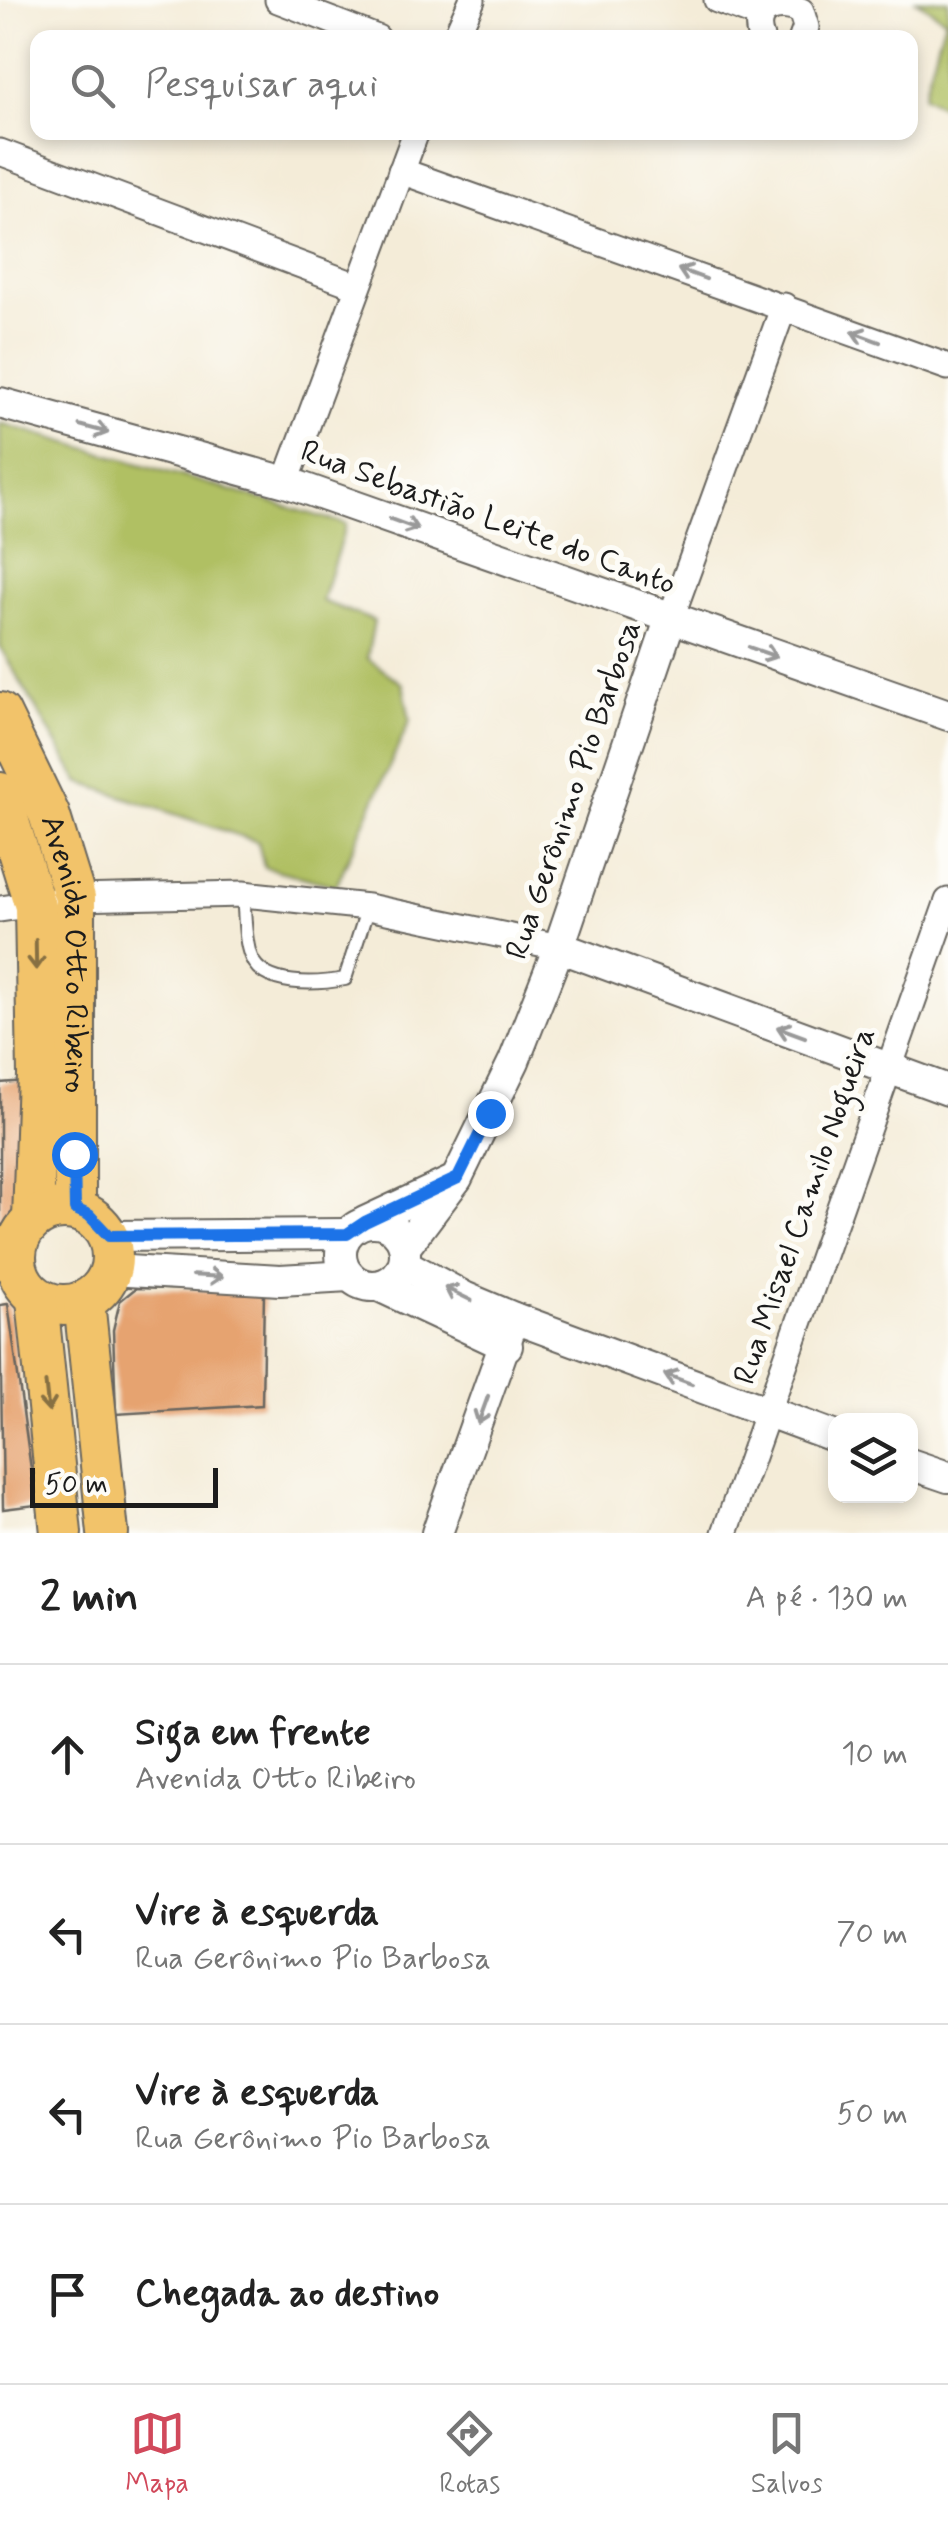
<!DOCTYPE html>
<html lang="pt">
<meta charset="utf-8">
<style>
:root{--surface:#fff;--page:#f2f2f2;--text:#222;--muted:#767676;--line:#e0e0e0;--accent:#d1495b}
body{margin:0;font-family:Mynerve,sans-serif;background:var(--page);color:var(--text)}
.controls{position:absolute;right:30px;bottom:30px;display:grid;overflow:hidden;border-radius:20px;box-shadow:0 5px 15px #0003}
.controls button{width:90px;height:90px;display:grid;place-items:center;padding:0;border:0;border-bottom:2px solid var(--line);background:var(--surface);color:var(--text);font:50px sans-serif}
.scale{position:absolute;left:30px;bottom:25px;width:188px;box-sizing:border-box;padding-left:10px;border:5px solid #1c1c1c;border-top:0;font-size:28px;line-height:35px;white-space:nowrap;color:#1c1c1c;-webkit-text-stroke:8px #fdfcf7;paint-order:stroke}
.stop{position:absolute;width:30px;height:30px;margin:-22px;border:8px solid #1a73e8;border-radius:50%;background:#fff}
.stop.end{background:#1a73e8;border-color:#fff;box-shadow:0 2px 10px #0008}
.list{margin:0;padding:0;list-style:none}
h2{display:flex;justify-content:space-between;align-items:center;height:130px;margin:0;padding:0 40px;font-size:42px}
h2 small{font-size:32px;font-weight:400;color:var(--muted)}
.list li{display:grid;grid-template-columns:65px 1fr auto;gap:30px;align-items:center;box-sizing:border-box;height:180px;padding:0 40px;border-top:2px solid var(--line)}
.list b{display:block;font-size:38px;white-space:nowrap}
.list p{margin:0;font-size:32px;white-space:nowrap;color:var(--muted)}
.list em{font-size:32px;font-style:normal;color:var(--muted)}
.icon{flex:none;width:55px;height:55px;fill:none;stroke:currentColor;stroke-width:2;stroke-linecap:round;stroke-linejoin:round}
.map{position:relative;flex:none;width:948px;height:1533px;overflow:hidden}
.search{position:absolute;background:var(--surface);box-shadow:0 5px 15px #0003;left:30px;right:30px;top:30px;height:110px;display:flex;align-items:center;gap:25px;box-sizing:border-box;padding:0 35px;border-radius:20px;color:var(--muted);font-size:38px}
.sheet{height:850px;background:var(--surface)}
nav{display:flex;justify-content:space-around;align-items:center;box-sizing:border-box;height:140px;border-top:2px solid var(--line);background:var(--surface);font-size:28px;color:var(--muted)}
nav a{display:grid;justify-items:center;gap:5px}
nav .on{color:var(--accent)}
.map>svg:first-child{display:block}
.green{fill:#b0c063;stroke:#666e40;stroke-width:2.5}
.building{fill:#e6a36f}
.lines{fill:none;stroke-linecap:round;stroke-linejoin:round}
.service-casing{stroke:#68655e;stroke-width:16}
.minor-casing{stroke:#68655e;stroke-width:29}
.tertiary-casing{stroke:#68655e;stroke-width:34}
.primary-casing{stroke:#68655e;stroke-width:44}
.service{stroke:#fff;stroke-width:12}
.minor{stroke:#fff;stroke-width:25}
.tertiary{stroke:#fff;stroke-width:30}
.primary{stroke:#f2c36a;stroke-width:40}
.oneway{stroke:#999}
.oneway2{stroke:#877043}
.route{stroke:#1a73e8;stroke-width:12}
.labels{text-anchor:middle;dominant-baseline:central;stroke-width:10;stroke-linejoin:round;paint-order:stroke}
.street-label{font-size:32px;fill:#1c1c1c;stroke:#fdfcf7}
</style>
<div class="map">
<svg width="948" height="1533" viewBox="0 0 948 1533">
<rect width="100%" height="100%" fill="#fdfcf7"/>
<filter id="ink" filterUnits="userSpaceOnUse"><feTurbulence type="fractalNoise" baseFrequency=".01" numOctaves="2"/><feDisplacementMap in="SourceGraphic" scale="20" xChannelSelector="R" yChannelSelector="G"/><feConvolveMatrix kernelMatrix="1 2 1 2 8 2 1 2 1" color-interpolation-filters="sRGB"/></filter>
<filter id="wash" filterUnits="userSpaceOnUse"><feTurbulence type="fractalNoise" baseFrequency=".0048" numOctaves="4" result="noise"/><feDisplacementMap in="SourceGraphic" scale="40" xChannelSelector="R" yChannelSelector="G"/><feGaussianBlur stdDeviation="2.25" result="paint"/><feColorMatrix in="noise" values="0 0 0 0 0 0 0 0 0 0 0 0 0 0 0 0 0 1.4 0 .05"/><feComposite in="paint" operator="in"/></filter>
<g filter="url(#wash)">
<rect width="100%" height="100%" fill="#f4ecd8"/>
<g class="green">
<polygon points="916,0 948,0 948,110 923,96 945,19"/>
<polygon points="0,423 346,524 322,601 374,621 367,658 403,684 410,720 336,886 264,867 258,842 79,782 0,647"/>
</g>
<g id="blocks">
<g class="building">
<polygon points="26,1081 24,1201 0,1233 0,1083"/>
<polygon points="136,1288 264,1292 262,1405 116,1414 113,1330 120,1301"/>
<polygon points="8,1304 36,1505 3,1509 0,1305"/>
</g>
</g>
</g>
<g filter="url(#ink)">
<use href="#blocks" fill-opacity="0" stroke="#68655e" stroke-width="2.5"/>
<g class="lines">
<defs>
<path id="service" d="M 243,894 C 245,913 244,940 251,957 C 263,988 318,984 345,979 L 368,907"/>
<g id="minor">
<polyline points="278,0 377,38"/>
<polyline points="717,0 760,16"/>
<polyline points="455,38 472,0"/>
<path d="M 761,38 C 750,9 779,0 801,11 L 806,27 L 802,38"/>
<polyline points="0,152 357,286"/>
<polyline points="401,171 948,367"/>
<polyline points="286,482 416,132"/>
<polyline points="670,620 784,306"/>
<polyline points="0,909 75,898 243,894 368,907 559,947"/>
<polyline points="725,1533 948,901"/>
</g>
<g id="tertiary">
<polyline points="0,403 286,482 948,715"/>
<polyline points="559,947 948,1090"/>
<circle cx="373" cy="1254" r="32"/>
<polyline points="365,1222 455,1180"/>
<polyline points="109,1236 347,1234"/>
<polyline points="405,1247 457,1178 514,1061 559,947 670,620"/>
<polyline points="404,1264 464,1297 514,1318 836,1437"/>
<polyline points="111,1270 280,1280 349,1276"/>
<polyline points="379,1286 507,1346"/>
<polyline points="910,1464 948,1477"/>
<polyline points="437,1533 514,1318"/>
</g>
<g id="primary">
<path id="s1" d="M 0,713 L 49,814 L 75,898 L 75,1209"/>
<polyline points="0,793 35,906 38,1075 33,1219"/>
<circle cx="64" cy="1257" r="48"/>
<polyline points="37,1300 61,1533"/>
<polyline points="84,1301 108,1533"/>
</g>
</defs>
<use href="#service" class="service-casing"/>
<use href="#minor" class="minor-casing"/>
<use href="#tertiary" class="tertiary-casing"/>
<use href="#primary" class="primary-casing"/>
<use href="#service" class="service"/>
<use href="#minor" class="minor"/>
<use href="#tertiary" class="tertiary"/>
<use href="#primary" class="primary"/>
</g>
<defs><path id="oneway-shaft" d="M-6 0H5M1.5-3L5.5 0L1.5 3" fill="none" stroke-width="1.6" stroke-linecap="round" stroke-linejoin="round" transform="scale(2.5)"/></defs>
<g class="oneway">
<use href="#oneway-shaft" transform="translate(692 274) rotate(-160)"/>
<use href="#oneway-shaft" transform="translate(866 337) rotate(-160)"/>
<use href="#oneway-shaft" transform="translate(94 429) rotate(15)"/>
<use href="#oneway-shaft" transform="translate(404 524) rotate(20)"/>
<use href="#oneway-shaft" transform="translate(763 652) rotate(19)"/>
<use href="#oneway-shaft" transform="translate(791 1032) rotate(-160)"/>
<use href="#oneway-shaft" transform="translate(208 1276) rotate(3)"/>
<use href="#oneway-shaft" transform="translate(458 1294) rotate(-154)"/>
<use href="#oneway-shaft" transform="translate(678 1379) rotate(-160)"/>
<use href="#oneway-shaft" transform="translate(483 1410) rotate(110)"/>
</g>
<g class="oneway2">
<use href="#oneway-shaft" transform="translate(36 955) rotate(89)"/>
<use href="#oneway-shaft" transform="translate(47 1397) rotate(84)"/>
</g>
</g>
<g class="lines" filter="url(#ink)">
<polyline class="route" points="74,1154 75,1209 89,1215 109,1236 347,1234 365,1222 458,1178 490,1113"/>
</g>
<g class="labels">
<g class="street-label">
<text transform="translate(488 518) rotate(20)">Rua Sebastião Leite do Canto</text>
<text transform="translate(574 790) rotate(-71)">Rua Gerônimo Pio Barbosa</text>
<text stroke="none"><textPath href="#s1" startOffset="255">Avenida Otto Ribeiro</textPath></text>
<text transform="translate(805 1206) rotate(-71)">Rua Misael Camilo Nogueira</text>
</g>
</g>
</svg>
<div class="controls">
<button><svg class="icon" aria-label="layers" viewBox="0 0 24 24"><path d="M12 4l9 5-9 5-9-5zM3 14l9 5 9-5"/></svg></button>
</div>
<div class="scale">50 m</div>
<div class="stop" style="left:74px;top:1154px"></div>
<div class="stop end" style="left:490px;top:1113px"></div>
<div class="search"><svg class="icon" aria-label="search" viewBox="0 0 24 24"><circle cx="10" cy="10" r="6"/><path d="M15 15l6 6"/></svg>Pesquisar aqui</div>
</div>
<section class="sheet">
<h2>2 min<small>A pé · 130 m</small></h2>
<ul class="list">
<li><svg class="icon" aria-label="ahead" viewBox="0 0 24 24"><path d="M12 20V5M6 11l6-6 6 6"/></svg><div><b>Siga em frente</b><p>Avenida Otto Ribeiro</p></div><em>10 m</em></li>
<li><svg class="icon" aria-label="left" viewBox="0 0 24 24"><path d="M17 20v-9H6M10 6l-5 5 5 5"/></svg><div><b>Vire à esquerda</b><p>Rua Gerônimo Pio Barbosa</p></div><em>70 m</em></li>
<li><svg class="icon" aria-label="left" viewBox="0 0 24 24"><path d="M17 20v-9H6M10 6l-5 5 5 5"/></svg><div><b>Vire à esquerda</b><p>Rua Gerônimo Pio Barbosa</p></div><em>50 m</em></li>
<li><svg class="icon" aria-label="arrive" viewBox="0 0 24 24"><path d="M6 21V4h12l-3 4 3 4H6"/></svg><div><b>Chegada ao destino</b></div></li>
</ul>
</section>
<nav>
<a class="on"><svg class="icon" aria-label="map" viewBox="0 0 24 24"><path d="M3 6l6-2 6 2 6-2v14l-6 2-6-2-6 2zM9 4v14M15 6v14"/></svg>Mapa</a>
<a><svg class="icon" aria-label="directions" viewBox="0 0 24 24"><path d="M12 3l9 9-9 9-9-9zM9 14v-3h6M13 9l2 2-2 2"/></svg>Rotas</a>
<a><svg class="icon" aria-label="saved" viewBox="0 0 24 24"><path d="M7 4h10v16l-5-4-5 4z"/></svg>Salvos</a>
</nav>
